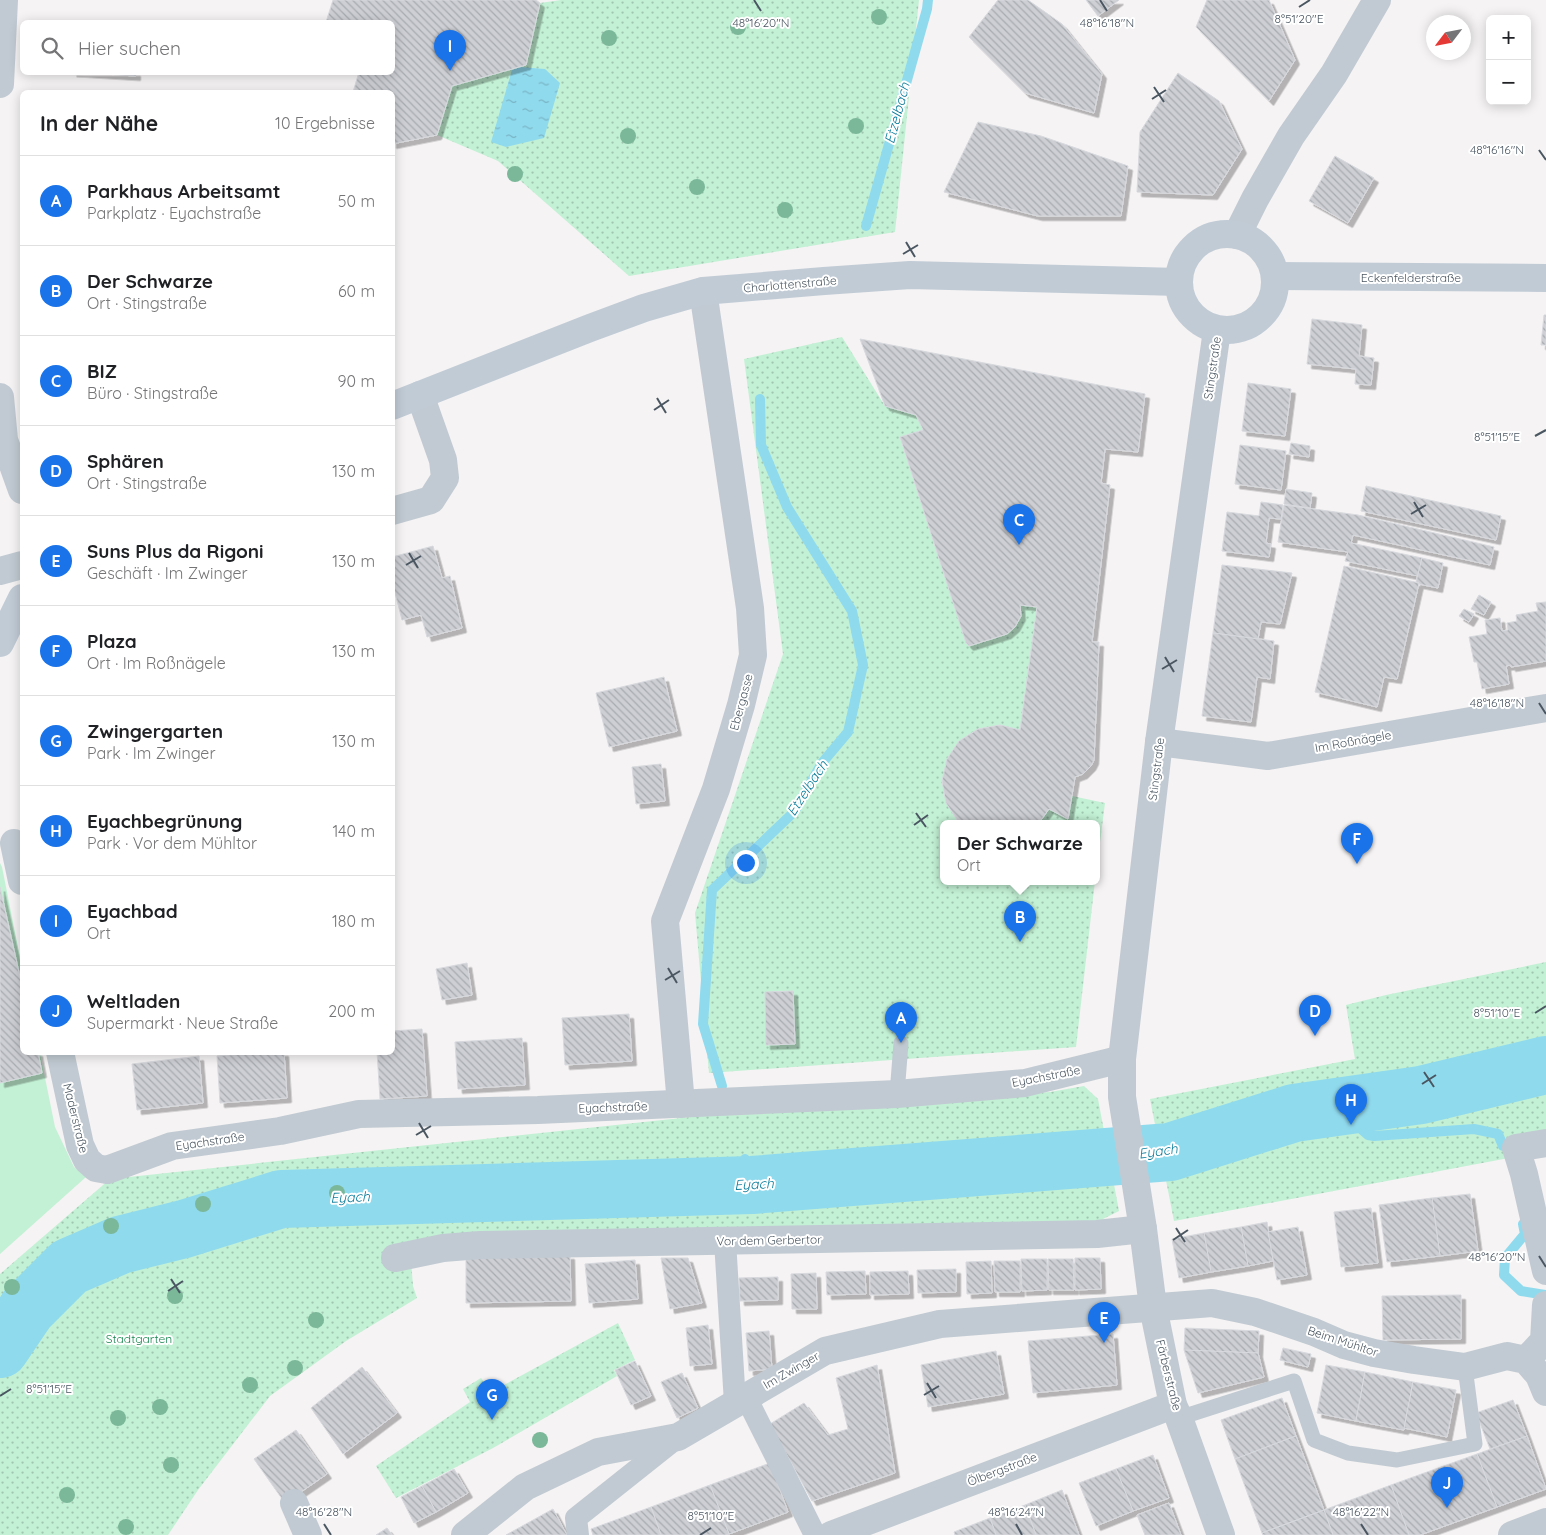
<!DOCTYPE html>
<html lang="de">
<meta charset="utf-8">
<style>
:root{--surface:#fff;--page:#f6f6f6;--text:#202124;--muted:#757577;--line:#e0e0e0;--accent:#1a73e8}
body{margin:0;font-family:Quicksand,sans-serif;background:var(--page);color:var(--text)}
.controls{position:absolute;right:15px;top:15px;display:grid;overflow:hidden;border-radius:8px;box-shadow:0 2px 12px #0003}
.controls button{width:45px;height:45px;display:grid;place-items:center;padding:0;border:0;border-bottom:1px solid var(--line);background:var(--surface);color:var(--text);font:25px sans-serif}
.compass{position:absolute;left:1426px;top:15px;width:45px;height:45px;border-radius:50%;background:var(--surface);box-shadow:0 2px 12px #0003;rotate:238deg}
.you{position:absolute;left:745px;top:862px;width:18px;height:18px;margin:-12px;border:4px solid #fff;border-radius:50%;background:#1a73e8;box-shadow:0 0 0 8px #1a73e833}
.badge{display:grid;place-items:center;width:32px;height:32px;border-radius:50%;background:var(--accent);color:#fff;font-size:16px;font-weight:700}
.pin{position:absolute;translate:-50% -41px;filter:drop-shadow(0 1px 2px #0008)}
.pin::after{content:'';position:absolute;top:26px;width:18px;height:15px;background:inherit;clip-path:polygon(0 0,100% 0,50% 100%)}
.popup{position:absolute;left:940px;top:820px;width:160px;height:65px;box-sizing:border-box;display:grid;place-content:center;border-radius:8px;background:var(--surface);filter:drop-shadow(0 1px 4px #0005);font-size:16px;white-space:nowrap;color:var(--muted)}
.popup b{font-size:19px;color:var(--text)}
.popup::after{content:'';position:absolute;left:50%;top:100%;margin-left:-10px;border:10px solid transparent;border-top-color:var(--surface)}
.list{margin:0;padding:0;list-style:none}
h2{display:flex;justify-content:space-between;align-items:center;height:65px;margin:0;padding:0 20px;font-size:21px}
h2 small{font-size:16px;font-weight:400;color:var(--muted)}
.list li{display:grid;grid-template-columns:32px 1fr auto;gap:15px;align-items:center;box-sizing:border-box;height:90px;padding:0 20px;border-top:1px solid var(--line)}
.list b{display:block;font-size:19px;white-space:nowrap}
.list p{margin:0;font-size:16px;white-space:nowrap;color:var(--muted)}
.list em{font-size:16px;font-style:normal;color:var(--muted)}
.icon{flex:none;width:28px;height:28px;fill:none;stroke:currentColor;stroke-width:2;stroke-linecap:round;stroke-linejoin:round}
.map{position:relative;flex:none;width:1546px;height:1535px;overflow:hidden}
.search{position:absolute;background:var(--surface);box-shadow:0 2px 12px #0003;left:20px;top:20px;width:375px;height:55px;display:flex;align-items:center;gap:12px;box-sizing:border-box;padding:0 18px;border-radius:8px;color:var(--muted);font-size:19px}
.panel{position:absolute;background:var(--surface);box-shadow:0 2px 12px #0003;left:20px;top:90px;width:375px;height:965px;border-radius:8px}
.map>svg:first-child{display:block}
.green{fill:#c3f1d5}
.park{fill:url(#park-dots)}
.water{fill:url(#water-ripples)}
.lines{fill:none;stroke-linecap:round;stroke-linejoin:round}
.stream{stroke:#90daee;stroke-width:10}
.river{stroke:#90daee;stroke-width:58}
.building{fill:url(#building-back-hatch);stroke:#d7d9de;filter:url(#shadow)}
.service{stroke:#c1cad2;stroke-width:15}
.pedestrian{stroke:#c1cad2;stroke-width:22}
.minor{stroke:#c1cad2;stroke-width:28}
.tertiary{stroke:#c1cad2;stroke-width:28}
.secondary{stroke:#c1cbd6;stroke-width:28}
.tree{fill:#7bb799}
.ticks{fill:none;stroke:#4a5661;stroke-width:2}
.labels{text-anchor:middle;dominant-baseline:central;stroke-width:4;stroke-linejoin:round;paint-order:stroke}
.street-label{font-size:12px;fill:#4a5661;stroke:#fff}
.park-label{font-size:12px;fill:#17864f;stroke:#fff}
.water-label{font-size:14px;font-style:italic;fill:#0c7c9b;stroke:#fff}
.ticks-label{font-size:12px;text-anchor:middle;fill:#4a5661;stroke:#fff;stroke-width:4;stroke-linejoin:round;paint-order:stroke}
</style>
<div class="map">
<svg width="1546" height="1535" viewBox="0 0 1546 1535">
<defs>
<pattern id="park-dots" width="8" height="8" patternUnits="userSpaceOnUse" patternTransform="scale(1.25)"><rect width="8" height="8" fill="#c3f1d5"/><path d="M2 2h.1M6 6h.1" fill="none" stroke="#a0c6b0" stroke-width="1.8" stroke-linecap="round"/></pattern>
<pattern id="water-ripples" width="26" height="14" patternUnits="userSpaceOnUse" patternTransform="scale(1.25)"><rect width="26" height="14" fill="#90daee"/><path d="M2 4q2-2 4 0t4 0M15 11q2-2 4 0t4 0" fill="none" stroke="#78b4c4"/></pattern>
<pattern id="building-back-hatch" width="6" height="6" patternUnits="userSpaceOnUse" patternTransform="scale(1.25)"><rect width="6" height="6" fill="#cdcfd5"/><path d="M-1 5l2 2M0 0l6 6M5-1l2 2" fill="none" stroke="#a8abb0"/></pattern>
<filter id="shadow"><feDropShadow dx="4.5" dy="4.5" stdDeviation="0" flood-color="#0004"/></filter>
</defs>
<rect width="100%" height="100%" fill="#f5f3f3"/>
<polygon class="green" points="0,863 2,867 22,967 22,1052 40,1053 55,1127 74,1167 86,1177 0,1254"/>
<g class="park">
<polygon points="561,0 919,0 895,232 629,276 498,161 437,135 452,86 526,65 540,3"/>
<path d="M 842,337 L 885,406 L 916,415 L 923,430 L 900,438 L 966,643 L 969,646 C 987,640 1014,637 1020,617 C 1021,614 1021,609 1020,605 L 1037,607 L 1020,730 L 1000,725 L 978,729 L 959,741 L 942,781 L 946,803 L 959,823 L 944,823 L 944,881 L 1095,881 L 1076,1047 L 709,1073 L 695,913 L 783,654 L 744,359 Z"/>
<polygon points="1072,796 1105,803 1096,874 1096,823 1039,823 1049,809 1068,818"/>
<polygon points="1546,962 1546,1151 1174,1221 1150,1099 1355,1059 1346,1005 1386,995"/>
<polygon points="1084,1086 1098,1099 1119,1211 1103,1219 1097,1234 411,1260 413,1286 417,1298 346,1341 270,1396 198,1490 168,1535 0,1535 0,1274 110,1179 700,1116 1050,1092"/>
<polygon points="618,1323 635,1360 614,1370 617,1376 493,1448 396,1498 376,1466 470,1402 463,1389 481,1378 491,1392"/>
</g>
<polygon class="water" points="520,67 545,69 560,83 544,138 506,147 491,142 512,70"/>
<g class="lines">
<g class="stream">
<polyline points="866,226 927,9 928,0"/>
<polyline points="722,1086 703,1024 712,890 794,812 822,763 848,732 863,665 852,611 787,507 761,445 760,399"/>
<polyline points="1336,1107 1368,1135 1374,1136 1474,1129 1498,1134 1503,1146"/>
<polyline points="745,1159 752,1185"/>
<polyline points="1523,1224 1525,1234 1505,1258 1504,1275 1521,1291 1546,1295"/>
</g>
<polyline class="river" points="0,1349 27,1309 69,1267 120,1245 184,1229 281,1199 752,1185 1170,1152 1294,1113 1421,1095 1546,1065"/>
</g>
<g class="building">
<polygon points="333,0 536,0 540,3 526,65 452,86 437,135 392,144 392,92 353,92 359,72 392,72 392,22 326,22"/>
<polygon points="998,0 1028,0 1062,24 1102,74 1094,113 1025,93 969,37"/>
<polygon points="1086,0 1119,0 1098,16"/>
<polygon points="1207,0 1269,0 1295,60 1269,101 1196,27"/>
<polygon points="72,72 136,72 136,76"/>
<polygon points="1178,73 1219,101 1242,149 1213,195 1137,192 1140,132"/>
<polygon points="978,122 1041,136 1128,166 1121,216 1038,216 944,192"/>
<polygon points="1335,156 1374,178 1348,223 1309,201"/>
<polygon points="1544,315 1546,315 1546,345 1541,345"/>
<polygon points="1312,319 1362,325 1359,356 1374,358 1371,385 1355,384 1356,369 1307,364"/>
<polygon points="860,339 1145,394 1138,452 1105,449 1101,483 1110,485 1092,642 1099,642 1094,760 1091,766 1083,774 1075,777 1068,819 1049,809 1039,823 959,823 946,803 942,781 947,759 959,741 978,729 1000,725 1020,730 1037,607 1020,605 1021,616 1015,627 1007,634 969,646 966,643 900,437 923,430 916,415 885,406"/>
<polygon points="1248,383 1291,389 1285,436 1242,431"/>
<polygon points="1291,443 1310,446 1309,457 1289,454"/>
<polygon points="1240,445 1286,451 1281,490 1235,484"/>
<polygon points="1366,486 1501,516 1496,540 1361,511"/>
<polygon points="1286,489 1312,493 1310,508 1284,504"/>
<polygon points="1261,502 1283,505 1281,519 1269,518 1266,543 1271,544 1269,557 1222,551 1227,512 1259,516"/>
<polygon points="1284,505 1358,515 1494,547 1490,565 1353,535 1351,543 1422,558 1418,576 1345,561 1348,552 1278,542"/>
<polygon points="433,546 442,578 450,576 462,628 427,637 421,615 402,620 392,581 392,557"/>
<polygon points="1422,558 1443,563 1438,588 1419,584 1419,583 1416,582"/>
<polygon points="1222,565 1292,573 1280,624 1261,622 1258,639 1213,633"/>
<polygon points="1344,566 1419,583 1397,679 1384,677 1377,707 1315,692"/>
<polygon points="1479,595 1491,602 1484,615 1471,609"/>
<polygon points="1546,602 1546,661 1511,667 1511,665 1506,666 1509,684 1482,689 1477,662 1474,662 1469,637 1487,634 1485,620 1500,618 1502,631 1508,630 1507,623 1517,621 1516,615 1538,611 1536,603"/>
<polygon points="1464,609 1474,614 1469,622 1459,616"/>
<polygon points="1213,633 1274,641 1270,679 1257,677 1251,722 1202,716"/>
<polygon points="664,677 677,731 609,747 596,693"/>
<polygon points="661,764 665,801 636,804 632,767"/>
<polygon points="0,887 22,986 22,1052 38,1052 42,1073 0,1083"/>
<polygon points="467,963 472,995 442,1000 436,969"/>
<polygon points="793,991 795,1044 766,1045 765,992"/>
<polygon points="629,1014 632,1061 565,1065 562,1018"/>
<polygon points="422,1029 427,1096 380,1099 377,1052 392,1052 392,1031"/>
<polygon points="522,1038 525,1085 458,1089 455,1042"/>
<polygon points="267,1052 284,1052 287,1098 220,1103 217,1056"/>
<polygon points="199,1056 203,1103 137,1110 132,1064"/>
<polygon points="1470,1194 1478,1251 1440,1256 1432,1198"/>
<polygon points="1432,1198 1440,1256 1387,1262 1379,1205"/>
<polygon points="1371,1208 1378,1263 1341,1267 1334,1212"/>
<polygon points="1267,1222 1273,1261 1248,1266 1241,1227"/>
<polygon points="1241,1227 1248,1266 1211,1272 1204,1233"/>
<polygon points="1298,1227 1307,1275 1277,1280 1268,1232"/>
<polygon points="1204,1233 1211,1272 1179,1278 1172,1239"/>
<polygon points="570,1255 571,1301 466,1303 466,1256"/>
<polygon points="661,1258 688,1258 702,1303 670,1309"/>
<polygon points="1075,1258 1100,1258 1101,1289 1075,1290"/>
<polygon points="1021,1259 1047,1259 1047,1290 1022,1291"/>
<polygon points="1048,1259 1073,1259 1074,1290 1049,1290"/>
<polygon points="635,1260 638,1299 589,1303 585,1264"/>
<polygon points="991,1261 992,1293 967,1294 966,1262"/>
<polygon points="994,1261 1020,1261 1020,1292 995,1292"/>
<polygon points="956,1269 956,1292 918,1293 917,1270"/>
<polygon points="865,1271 866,1294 827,1295 826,1272"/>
<polygon points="908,1271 909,1294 870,1295 870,1272"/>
<polygon points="816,1273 817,1309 792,1309 791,1274"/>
<polygon points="778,1277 778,1300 740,1301 739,1278"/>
<polygon points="1461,1295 1461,1339 1383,1340 1382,1296"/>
<polygon points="708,1325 712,1364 690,1366 686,1328"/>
<polygon points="1185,1328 1259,1331 1258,1353 1184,1350"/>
<polygon points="769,1331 772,1369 749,1371 746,1333"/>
<polygon points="1113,1334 1117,1385 1033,1393 1028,1341"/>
<polygon points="1283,1348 1311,1354 1308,1367 1280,1360"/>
<polygon points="1184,1350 1258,1353 1264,1377 1198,1393"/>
<polygon points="996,1351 1004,1394 928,1407 921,1365"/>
<polygon points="635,1361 651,1396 631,1405 615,1370"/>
<polygon points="877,1365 895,1473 812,1501 770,1424 804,1403 828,1435 848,1429 836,1378"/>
<polygon points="1326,1365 1365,1372 1356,1421 1317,1413"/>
<polygon points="362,1367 397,1413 343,1454 311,1408"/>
<polygon points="1365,1372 1413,1382 1404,1430 1356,1421"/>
<polygon points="682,1373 698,1408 677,1418 661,1382"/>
<polygon points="1413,1382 1456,1390 1447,1437 1404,1428"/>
<polygon points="1282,1398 1296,1436 1235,1459 1221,1420"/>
<polygon points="1513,1400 1527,1436 1490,1449 1476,1413"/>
<polygon points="296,1430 327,1474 285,1503 254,1459"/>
<polygon points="1296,1436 1324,1510 1262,1533 1235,1459"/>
<polygon points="1527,1436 1546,1489 1497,1507 1477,1454"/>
<polygon points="1477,1454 1497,1507 1420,1535 1409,1535 1391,1485"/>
<polygon points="1153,1455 1169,1498 1133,1511 1116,1469"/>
<polygon points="770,1463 788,1512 729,1534 710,1485"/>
<polygon points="454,1469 468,1493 436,1512 422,1486"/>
<polygon points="1116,1469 1133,1511 1096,1526 1079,1483"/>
<polygon points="710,1485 729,1534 725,1535 661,1535 651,1507"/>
<polygon points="1391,1485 1409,1535 1333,1535 1324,1510"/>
<polygon points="422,1486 436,1512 414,1523 401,1497"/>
<polygon points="1062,1490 1079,1535 1036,1535 1025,1505"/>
<polygon points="1169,1503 1181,1535 1145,1535 1137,1515"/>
<polygon points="1025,1505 1036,1535 996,1535 990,1518"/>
<polygon points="651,1507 661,1535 593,1535 591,1529"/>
<polygon points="553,1509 567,1535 506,1535"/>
<polygon points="1324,1510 1333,1535 1263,1535 1262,1533"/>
<polygon points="990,1518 996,1535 955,1535 954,1532"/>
<polygon points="387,1528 392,1535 376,1535"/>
</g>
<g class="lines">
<g class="service">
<polyline points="897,1094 901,1043"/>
<polyline points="1179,1418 1294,1381 1314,1440 1348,1453 1397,1460 1475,1444 1465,1367"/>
</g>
<g class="pedestrian">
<polyline points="725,1241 735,1403"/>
<polyline points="746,1397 815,1535"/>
<polyline points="578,1535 576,1518 678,1437"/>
</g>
<g class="minor">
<polyline points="1237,235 1255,199 1291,136 1334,74 1377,0"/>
<polyline points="1217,330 1159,742 1122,1059 1122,1097 1143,1229 1153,1307 1173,1405 1179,1418 1221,1535"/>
<polyline points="392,511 431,500 445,478 443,460 420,395"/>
<polyline points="0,571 22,565"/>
<polyline points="1159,742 1268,756 1546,708"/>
<polyline points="14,843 22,881"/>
<polyline points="60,1052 80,1145 87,1160 96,1168 107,1170 172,1146 280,1131 359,1114 538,1110 897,1094 1025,1083 1122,1059"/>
<polyline points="681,1104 665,921 716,789 741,705 753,655 750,608 703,291"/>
<polyline points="1546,1143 1516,1148 1524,1174 1546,1271"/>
<polyline points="395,1258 443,1248 480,1245 1097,1234 1143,1229"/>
<polyline points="1526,1360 1544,1341 1546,1305"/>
<polyline points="294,1503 308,1535"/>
<polyline points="465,1535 525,1487 598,1452 678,1437 825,1351 940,1324 1212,1303 1255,1312 1314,1332 1344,1345 1374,1353 1414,1360 1465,1367 1507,1356 1526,1360 1539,1375 1546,1392"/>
<polyline points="831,1535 1173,1405"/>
<polyline points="1512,1535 1546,1522"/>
</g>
<g class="tertiary">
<polyline points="0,84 4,0"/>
<polyline points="0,397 4,440 22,490"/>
</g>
<g class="secondary">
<circle cx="1227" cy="282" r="48"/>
<polyline points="1275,276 1546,278"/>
<polyline points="392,406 590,328 644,308 703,291 824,281 910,275 1179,282"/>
<polyline points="0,643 22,598"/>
</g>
</g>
<g class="tree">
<circle cx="879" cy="17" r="8"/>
<circle cx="738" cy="27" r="8"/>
<circle cx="609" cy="38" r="8"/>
<circle cx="856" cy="126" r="8"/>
<circle cx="628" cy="136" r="8"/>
<circle cx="515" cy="174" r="8"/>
<circle cx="697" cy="187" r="8"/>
<circle cx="785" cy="210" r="8"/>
<circle cx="337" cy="1193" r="8"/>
<circle cx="203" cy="1204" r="8"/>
<circle cx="111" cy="1226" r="8"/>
<circle cx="12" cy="1287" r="8"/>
<circle cx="175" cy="1296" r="8"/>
<circle cx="316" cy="1320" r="8"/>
<circle cx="295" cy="1368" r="8"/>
<circle cx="250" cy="1385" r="8"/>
<circle cx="160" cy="1407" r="8"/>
<circle cx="118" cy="1418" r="8"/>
<circle cx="540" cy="1440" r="8"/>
<circle cx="171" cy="1465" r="8"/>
<circle cx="67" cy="1495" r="8"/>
<circle cx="126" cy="1527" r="8"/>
</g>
<path class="ticks" d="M 754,0 L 761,11M 1100,0 L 1107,11M 1299,7 L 1310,0M 1154,87 L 1164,102M 1152,99 L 1166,90M 1539,150 L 1546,160M 906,242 L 915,257M 903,254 L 918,245M 657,398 L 666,413M 654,410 L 669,400M 1535,436 L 1546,430M 1414,502 L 1423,517M 1411,514 L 1426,505M 409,553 L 418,568M 406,565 L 421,556M 1165,657 L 1174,672M 1162,669 L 1177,660M 1539,703 L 1546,714M 916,813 L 926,827M 914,825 L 928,815M 668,968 L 677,983M 665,980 L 680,971M 1535,1013 L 1546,1006M 1424,1072 L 1434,1087M 1422,1084 L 1436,1075M 419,1123 L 428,1138M 416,1135 L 431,1126M 1176,1228 L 1185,1242M 1173,1240 L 1188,1230M 1539,1256 L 1546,1267M 171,1279 L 180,1293M 168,1291 L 183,1281M 927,1383 L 936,1398M 924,1395 L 939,1386M 0,1396 L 11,1389M 324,1524 L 331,1535M 1016,1524 L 1022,1535M 1361,1524 L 1368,1535M 700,1535 L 711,1528"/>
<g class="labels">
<g class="street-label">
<text x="1411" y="277">Eckenfelderstraße</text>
<text transform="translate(790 284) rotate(-5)">Charlottenstraße</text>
<text transform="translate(1212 368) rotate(-82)">Stingstraße</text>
<text transform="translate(741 702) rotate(-75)">Ebergasse</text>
<text transform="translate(1353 741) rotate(-10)">Im Roßnägele</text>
<text transform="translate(1156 769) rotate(-83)">Stingstraße</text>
<text transform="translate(1046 1076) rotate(-11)">Eyachstraße</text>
<text transform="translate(613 1107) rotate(-2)">Eyachstraße</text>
<text transform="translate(76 1118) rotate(76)">Maderstraße</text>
<text transform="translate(210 1141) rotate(-8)">Eyachstraße</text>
<text transform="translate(769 1240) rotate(-1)">Vor dem Gerbertor</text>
<text transform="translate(1343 1341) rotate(18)">Beim Mühltor</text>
<text transform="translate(791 1370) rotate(-30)">Im Zwinger</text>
<text transform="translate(1169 1375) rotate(76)">Färberstraße</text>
<text transform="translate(1002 1469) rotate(-21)">Ölbergstraße</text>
</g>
<g class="park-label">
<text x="139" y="1338">Stadtgarten</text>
</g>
<g class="water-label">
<text transform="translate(897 113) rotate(-75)">Etzelbach</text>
<text transform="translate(807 788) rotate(-57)">Etzelbach</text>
<text transform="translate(1158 1151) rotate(-8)">Eyach</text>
<text transform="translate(754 1184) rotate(-3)">Eyach</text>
<text transform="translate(350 1197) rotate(-2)">Eyach</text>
</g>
</g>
<g class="ticks-label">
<text x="1299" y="23">8°51'20"E</text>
<text x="1107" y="27">48°16'18"N</text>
<text x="761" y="27">48°16'20"N</text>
<text x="1497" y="154">48°16'16"N</text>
<text x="1497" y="441">8°51'15"E</text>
<text x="1497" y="707">48°16'18"N</text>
<text x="1497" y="1017">8°51'10"E</text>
<text x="1497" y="1261">48°16'20"N</text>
<text x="49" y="1393">8°51'15"E</text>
<text x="324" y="1516">48°16'28"N</text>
<text x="1016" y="1516">48°16'24"N</text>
<text x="1361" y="1516">48°16'22"N</text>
<text x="711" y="1520">8°51'10"E</text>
</g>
</svg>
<div class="controls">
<button>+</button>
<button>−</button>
</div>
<svg class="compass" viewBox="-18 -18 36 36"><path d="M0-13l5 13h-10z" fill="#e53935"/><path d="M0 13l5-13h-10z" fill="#757577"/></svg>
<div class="you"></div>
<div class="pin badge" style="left:901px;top:1043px">A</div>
<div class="pin badge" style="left:1020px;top:942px">B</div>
<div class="popup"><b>Der Schwarze</b>Ort</div>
<div class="pin badge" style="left:1019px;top:545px">C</div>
<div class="pin badge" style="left:1315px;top:1036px">D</div>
<div class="pin badge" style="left:1104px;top:1343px">E</div>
<div class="pin badge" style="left:1357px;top:864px">F</div>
<div class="pin badge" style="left:492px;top:1420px">G</div>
<div class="pin badge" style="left:1351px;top:1125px">H</div>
<div class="pin badge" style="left:450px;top:71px">I</div>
<div class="pin badge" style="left:1447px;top:1508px">J</div>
<div class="search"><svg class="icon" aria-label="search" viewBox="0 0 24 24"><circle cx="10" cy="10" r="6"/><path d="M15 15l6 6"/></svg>Hier suchen</div>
<section class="panel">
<h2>In der Nähe<small>10 Ergebnisse</small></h2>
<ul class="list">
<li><span class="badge">A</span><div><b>Parkhaus Arbeitsamt</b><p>Parkplatz · Eyachstraße</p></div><em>50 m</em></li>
<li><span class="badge">B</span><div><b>Der Schwarze</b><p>Ort · Stingstraße</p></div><em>60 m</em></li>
<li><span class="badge">C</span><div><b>BIZ</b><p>Büro · Stingstraße</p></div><em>90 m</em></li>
<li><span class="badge">D</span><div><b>Sphären</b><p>Ort · Stingstraße</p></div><em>130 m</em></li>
<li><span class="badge">E</span><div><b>Suns Plus da Rigoni</b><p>Geschäft · Im Zwinger</p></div><em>130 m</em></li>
<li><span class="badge">F</span><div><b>Plaza</b><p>Ort · Im Roßnägele</p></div><em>130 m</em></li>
<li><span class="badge">G</span><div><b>Zwingergarten</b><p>Park · Im Zwinger</p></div><em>130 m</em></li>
<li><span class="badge">H</span><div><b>Eyachbegrünung</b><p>Park · Vor dem Mühltor</p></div><em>140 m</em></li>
<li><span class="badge">I</span><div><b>Eyachbad</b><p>Ort</p></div><em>180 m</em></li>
<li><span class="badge">J</span><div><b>Weltladen</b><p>Supermarkt · Neue Straße</p></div><em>200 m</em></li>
</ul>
</section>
</div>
